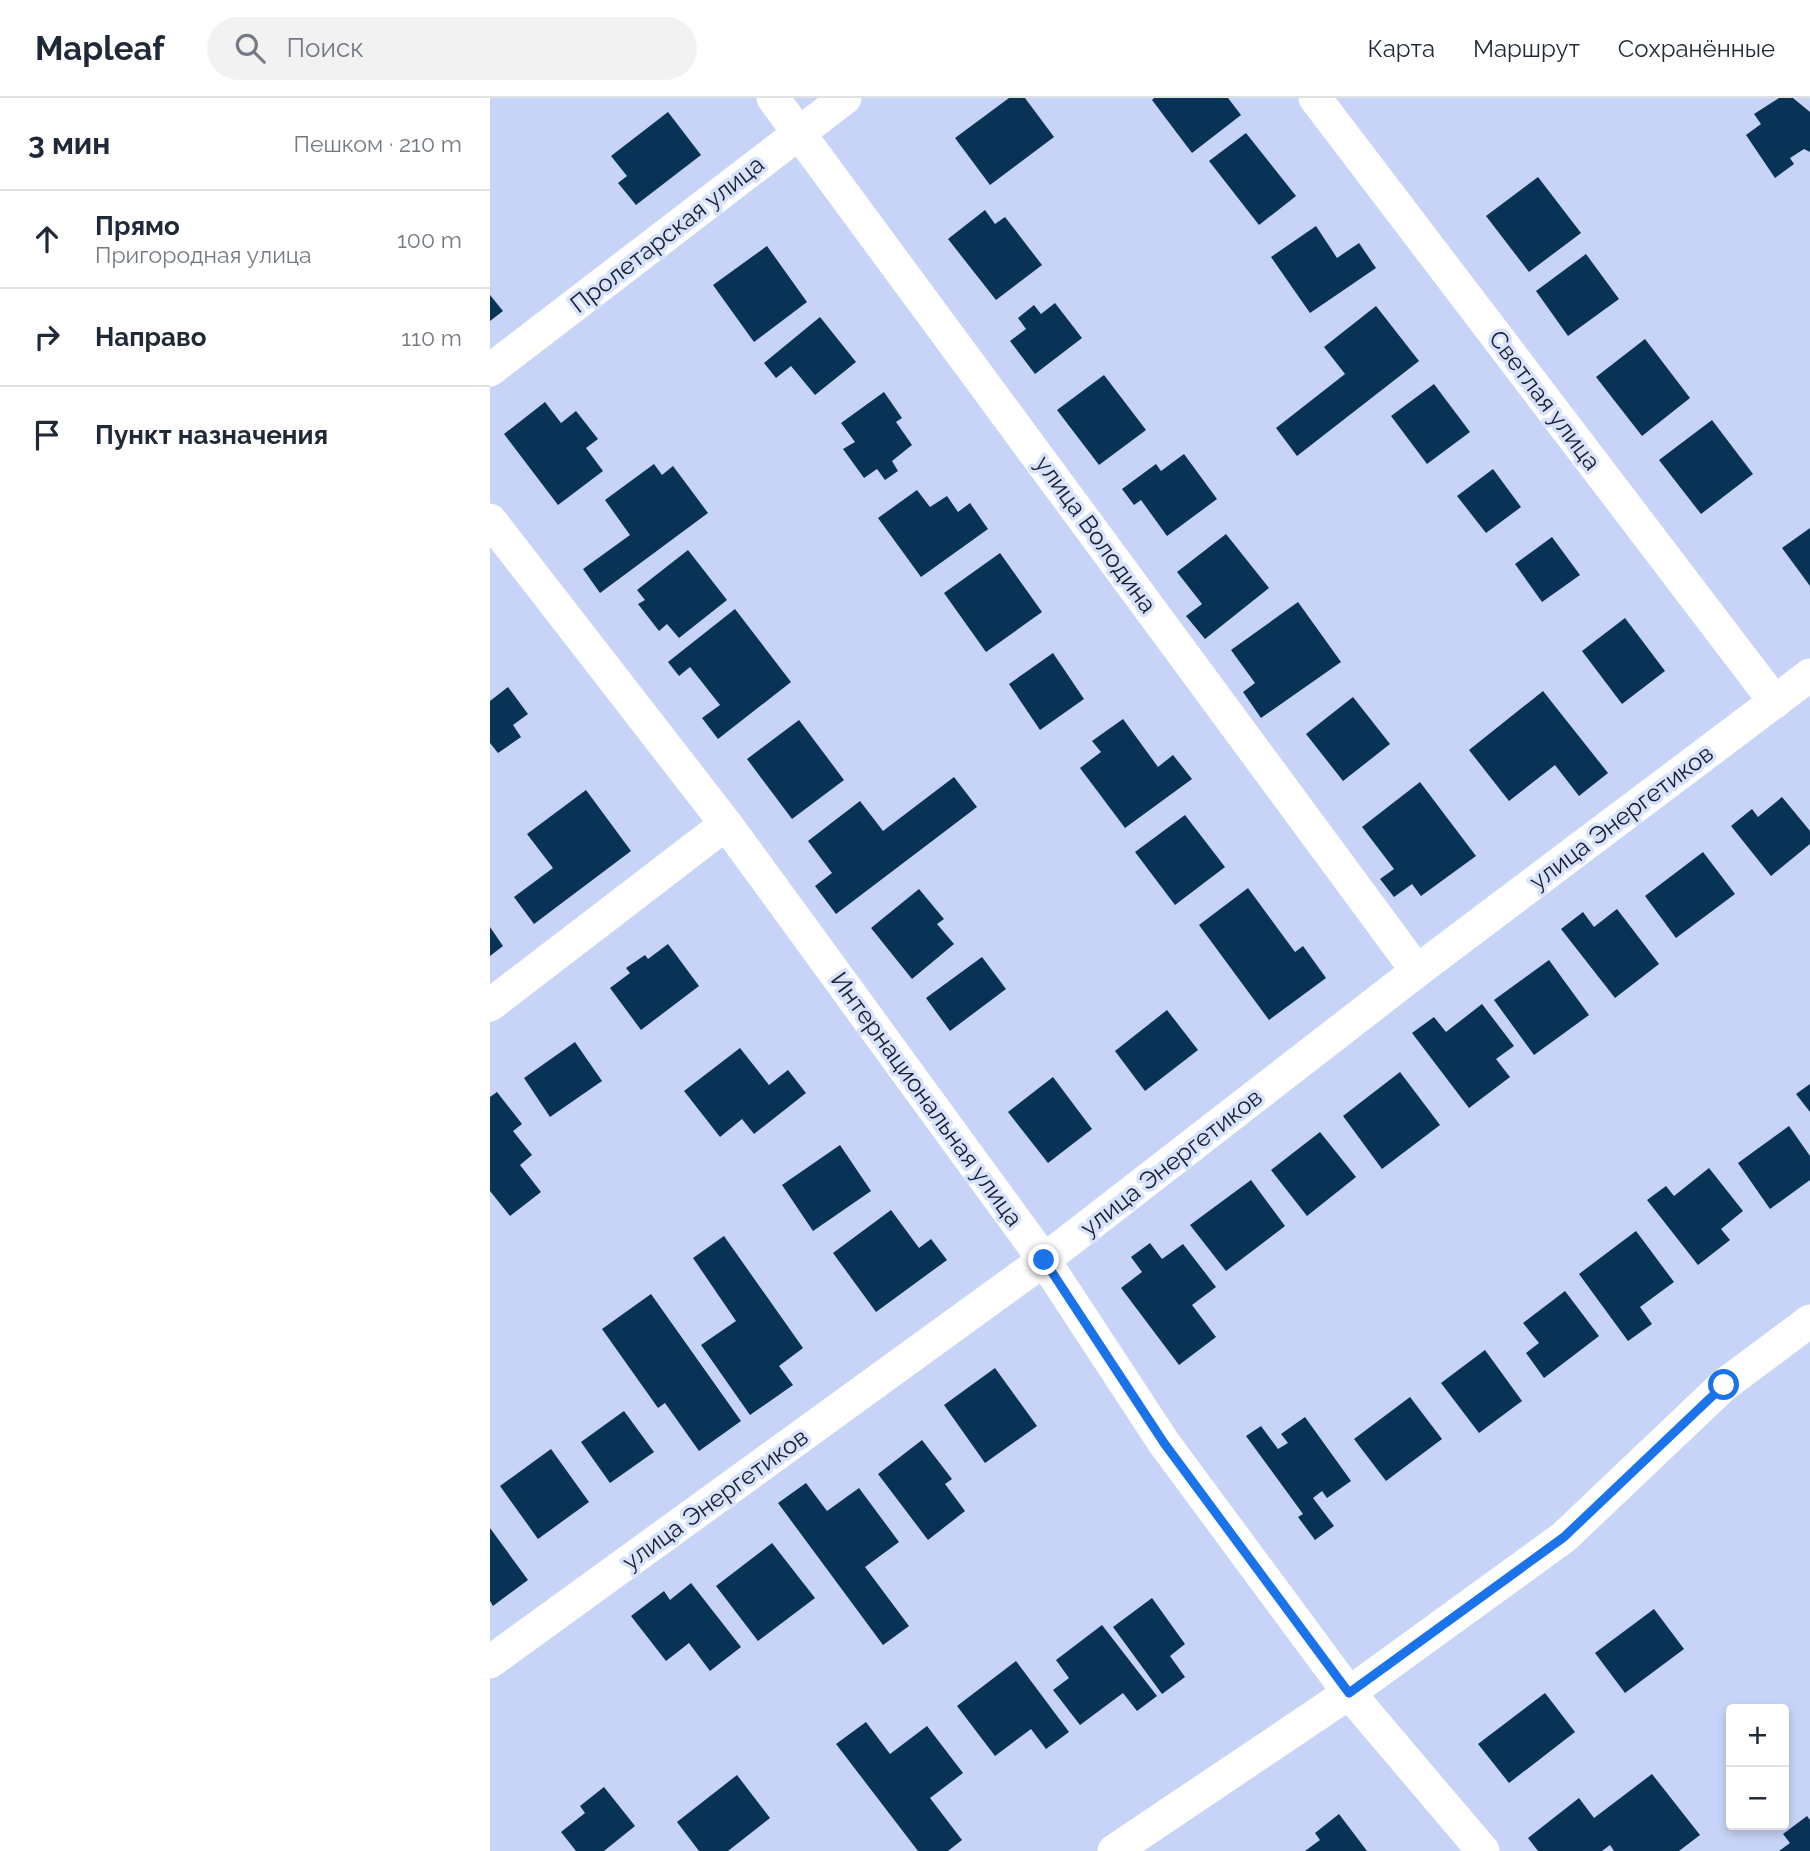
<!DOCTYPE html>
<html lang="ru">
<meta charset="utf-8">
<style>
:root{--surface:#fff;--page:#f2f2f3;--text:#1f2937;--muted:#747a83;--line:#e0e1e3}
body{margin:0;font-family:Raleway,sans-serif;background:var(--page);color:var(--text)}
.controls{position:absolute;right:21px;bottom:21px;display:grid;overflow:hidden;border-radius:7px;box-shadow:0 4px 10px #0003}
.controls button{width:63px;height:63px;display:grid;place-items:center;padding:0;border:0;border-bottom:2px solid var(--line);background:var(--surface);color:var(--text);font:35px sans-serif}
.stop{position:absolute;width:21px;height:21px;margin:-16px;border:5px solid #1a73e8;border-radius:50%;background:#fff}
.stop.end{background:#1a73e8;border-color:#fff;box-shadow:0 2px 7px #0008}
.list{margin:0;padding:0;list-style:none}
h2{display:flex;justify-content:space-between;align-items:center;height:91px;margin:0;padding:0 28px;font-size:30px}
h2 small{font-size:23px;font-weight:400;color:var(--muted)}
.list li{display:grid;grid-template-columns:46px 1fr auto;gap:21px;align-items:center;box-sizing:border-box;height:98px;padding:0 28px;border-top:2px solid var(--line)}
.list b{display:block;font-size:26px;white-space:nowrap}
.list p{margin:0;font-size:23px;white-space:nowrap;color:var(--muted)}
.list em{font-size:23px;font-style:normal;color:var(--muted)}
.icon{flex:none;width:38px;height:38px;fill:none;stroke:currentColor;stroke-width:2;stroke-linecap:round;stroke-linejoin:round}
.map{position:relative;flex:none;width:1320px;height:1753px;overflow:hidden}
header{display:flex;align-items:center;gap:42px;box-sizing:border-box;height:98px;padding:0 35px;background:var(--surface);border-bottom:2px solid var(--line)}
header strong{font-size:33px}
nav{display:flex;gap:38px;margin-inline-start:auto;font-size:24px}
.search{width:490px;height:63px;background:var(--page);display:flex;align-items:center;gap:18px;box-sizing:border-box;padding:0 24px;border-radius:38px;color:var(--muted);font-size:26px}
main{display:flex}
aside{flex:1;background:var(--surface)}
.map>svg:first-child{display:block}
.building{fill:#083356}
.lines{fill:none;stroke-linecap:round;stroke-linejoin:round}
.street{stroke:#fff;stroke-width:33}
.route{stroke:#1a73e8;stroke-width:9}
.labels{text-anchor:middle;dominant-baseline:central;stroke-width:7;stroke-linejoin:round;paint-order:stroke}
.street-label{font-size:24px;fill:#191f2e;stroke:#d7e2fc}
</style>
<header>
<strong>Mapleaf</strong>
<div class="search"><svg class="icon" aria-label="search" viewBox="0 0 24 24"><circle cx="10" cy="10" r="6"/><path d="M15 15l6 6"/></svg>Поиск</div>
<nav><a>Карта</a><a>Маршрут</a><a>Сохранённые</a></nav>
</header>
<main>
<aside>
<h2>3 мин<small>Пешком · 210 m</small></h2>
<ul class="list">
<li><svg class="icon" aria-label="ahead" viewBox="0 0 24 24"><path d="M12 20V5M6 11l6-6 6 6"/></svg><div><b>Прямо</b><p>Пригородная улица</p></div><em>100 m</em></li>
<li><svg class="icon" aria-label="right" viewBox="0 0 24 24"><path d="M7 20v-9h11M14 6l5 5-5 5"/></svg><div><b>Направо</b></div><em>110 m</em></li>
<li><svg class="icon" aria-label="arrive" viewBox="0 0 24 24"><path d="M6 21V4h12l-3 4 3 4H6"/></svg><div><b>Пункт назначения</b></div></li>
</ul>
</aside>
<div class="map">
<svg width="1320" height="1753" viewBox="0 0 1320 1753">
<rect width="100%" height="100%" fill="#c7d4f7"/>
<g class="building">
<polygon points="519,0 535,0 564,39 500,87 465,40"/>
<polygon points="664,0 738,0 751,17 702,55 662,2"/>
<polygon points="1289,0 1303,0 1320,14 1320,54 1314,51 1300,60 1304,66 1285,80 1256,37 1271,26 1264,16"/>
<polygon points="178,14 211,57 146,107 128,85 137,78 121,58"/>
<polygon points="756,35 806,98 769,127 719,63"/>
<polygon points="1048,79 1091,135 1039,174 996,118"/>
<polygon points="495,112 505,126 515,119 552,167 506,202 458,141"/>
<polygon points="826,128 847,160 869,145 886,170 820,215 781,159"/>
<polygon points="277,148 317,204 264,244 223,187"/>
<polygon points="1096,156 1129,201 1078,238 1046,193"/>
<polygon points="0,197 13,213 0,223"/>
<polygon points="565,205 592,240 545,276 520,243 536,231 528,220 544,207 551,216"/>
<polygon points="886,208 929,263 807,358 786,330 855,276 834,249"/>
<polygon points="330,219 366,264 325,297 301,268 286,280 274,265"/>
<polygon points="1155,241 1200,300 1152,338 1106,279"/>
<polygon points="614,277 656,332 609,367 567,312"/>
<polygon points="944,286 980,334 937,366 901,318"/>
<polygon points="394,294 412,320 406,324 422,347 402,363 408,373 395,382 387,371 374,380 353,351 365,344 351,325"/>
<polygon points="55,304 71,325 86,313 108,341 96,350 113,373 68,407 14,336"/>
<polygon points="1222,322 1263,376 1211,416 1169,362"/>
<polygon points="694,356 727,401 677,438 651,402 644,407 632,391 666,366 671,373"/>
<polygon points="164,366 172,377 183,368 218,415 110,495 93,471 140,437 115,402"/>
<polygon points="1003,371 1031,409 996,435 967,398"/>
<polygon points="427,392 440,409 457,398 468,414 480,405 498,431 431,479 388,420"/>
<polygon points="1320,430 1320,488 1292,450"/>
<polygon points="736,436 779,490 715,541 696,518 712,506 687,474"/>
<polygon points="1062,439 1090,477 1052,504 1025,466"/>
<polygon points="198,452 237,502 189,540 177,526 169,533 148,506 155,502 147,492"/>
<polygon points="510,455 552,514 496,554 454,495"/>
<polygon points="808,504 851,564 771,620 753,594 765,585 741,552"/>
<polygon points="245,511 301,584 228,641 212,620 230,607 200,569 189,578 178,564"/>
<polygon points="1135,520 1175,573 1132,606 1092,553"/>
<polygon points="563,555 594,601 550,632 519,586"/>
<polygon points="18,589 38,616 23,627 31,639 8,655 0,645 0,603"/>
<polygon points="1053,593 1118,675 1089,698 1065,667 1019,703 979,652"/>
<polygon points="863,599 900,646 853,683 816,636"/>
<polygon points="633,621 668,669 683,657 702,681 635,730 590,670 611,654 602,643"/>
<polygon points="309,622 354,682 302,721 257,661"/>
<polygon points="464,679 487,709 346,816 325,788 342,775 318,743 370,703 393,733"/>
<polygon points="930,684 986,758 931,798 922,786 904,799 890,781 904,771 872,729"/>
<polygon points="96,692 141,753 44,826 24,799 63,770 37,736"/>
<polygon points="1292,699 1320,733 1320,746 1281,778 1241,728 1262,711 1268,719"/>
<polygon points="695,717 735,769 685,807 645,754"/>
<polygon points="1213,754 1245,796 1186,840 1155,798"/>
<polygon points="758,790 805,854 813,848 836,880 779,922 709,827"/>
<polygon points="429,791 454,821 447,826 464,846 422,881 381,830"/>
<polygon points="1127,811 1169,866 1125,900 1071,831 1093,814 1104,829"/>
<polygon points="0,829 13,848 0,858"/>
<polygon points="178,846 209,888 151,932 120,890 140,875 136,870 155,857 158,861"/>
<polygon points="492,859 516,891 460,933 436,900"/>
<polygon points="1059,862 1099,917 1044,957 1004,902"/>
<polygon points="992,906 1024,948 1006,961 1020,979 979,1010 922,935 944,919 956,934"/>
<polygon points="677,912 708,952 655,993 625,953"/>
<polygon points="85,944 112,983 60,1019 34,980"/>
<polygon points="250,950 279,987 298,972 316,995 264,1036 252,1021 230,1039 194,993"/>
<polygon points="910,974 950,1027 892,1071 853,1018"/>
<polygon points="563,979 602,1031 558,1065 518,1014"/>
<polygon points="1320,986 1320,1014 1306,996"/>
<polygon points="7,994 32,1026 23,1033 42,1057 30,1067 51,1094 20,1118 0,1093 0,999"/>
<polygon points="1299,1028 1320,1058 1320,1082 1280,1111 1248,1065"/>
<polygon points="830,1034 866,1079 817,1118 781,1072"/>
<polygon points="350,1047 381,1093 323,1133 292,1087"/>
<polygon points="1219,1070 1253,1113 1231,1131 1240,1142 1208,1167 1157,1102 1176,1088 1184,1098"/>
<polygon points="761,1082 795,1128 736,1173 700,1127"/>
<polygon points="401,1112 429,1150 441,1141 457,1162 386,1214 343,1155"/>
<polygon points="1146,1133 1184,1184 1150,1209 1162,1226 1138,1243 1089,1176"/>
<polygon points="234,1138 313,1250 289,1268 303,1287 260,1317 211,1247 246,1223 203,1160"/>
<polygon points="660,1145 672,1161 693,1146 726,1189 702,1207 726,1239 689,1267 631,1190 652,1174 641,1159"/>
<polygon points="1075,1193 1109,1238 1054,1280 1036,1255 1049,1245 1033,1225"/>
<polygon points="161,1196 251,1323 209,1353 175,1305 168,1310 112,1231"/>
<polygon points="995,1252 1032,1303 989,1335 951,1285"/>
<polygon points="505,1270 547,1328 495,1365 454,1307"/>
<polygon points="920,1299 952,1341 896,1383 864,1341"/>
<polygon points="134,1313 164,1354 120,1385 91,1344"/>
<polygon points="815,1319 861,1383 837,1400 832,1393 823,1400 844,1428 825,1442 808,1419 813,1416 756,1338 771,1328 788,1351 798,1345 791,1336"/>
<polygon points="432,1342 462,1381 455,1386 475,1413 438,1442 388,1376"/>
<polygon points="61,1351 99,1404 48,1441 10,1388"/>
<polygon points="316,1385 337,1413 369,1390 409,1444 375,1469 419,1528 393,1547 288,1405"/>
<polygon points="0,1430 38,1482 3,1508 0,1503"/>
<polygon points="282,1445 325,1500 268,1543 226,1488"/>
<polygon points="201,1485 251,1549 220,1573 199,1545 176,1563 141,1518 174,1493 180,1502"/>
<polygon points="662,1500 695,1546 680,1558 695,1579 672,1596 623,1529"/>
<polygon points="1164,1511 1194,1551 1135,1595 1105,1555"/>
<polygon points="612,1527 667,1598 647,1613 633,1595 590,1627 563,1592 579,1580 566,1562"/>
<polygon points="526,1563 579,1634 556,1651 541,1631 505,1658 467,1608"/>
<polygon points="1055,1595 1085,1634 1019,1685 988,1646"/>
<polygon points="376,1624 400,1656 437,1628 473,1675 440,1700 472,1742 458,1753 428,1753 346,1646"/>
<polygon points="1162,1676 1210,1737 1189,1753 1124,1753 1120,1747 1112,1753 1048,1753 1038,1740 1089,1700 1104,1720"/>
<polygon points="247,1677 280,1720 238,1753 209,1753 187,1724"/>
<polygon points="114,1689 145,1728 114,1753 86,1753 71,1734 95,1715 90,1708"/>
<polygon points="849,1716 877,1753 815,1753 830,1742 825,1735"/>
<polygon points="1317,1718 1320,1722 1320,1753 1289,1753 1300,1745 1293,1736"/>
</g>
<g class="lines">
<g class="street">
<polyline points="283,0 927,873"/>
<polyline points="825,0 1285,604"/>
<polyline points="0,272 355,0"/>
<polyline points="0,422 236,726 554,1162 674,1345 859,1595 993,1753"/>
<polyline points="0,907 236,726"/>
<polyline points="0,1564 554,1162 927,873 1320,577"/>
<polyline points="624,1753 859,1595 1074,1439 1234,1287 1320,1223"/>
</g>
</g>
<g class="lines">
<polyline class="route" points="554,1162 674,1345 859,1595 1074,1439 1234,1287"/>
</g>
<g class="labels">
<g class="street-label">
<text transform="translate(177 136) rotate(-38)">Пролетарская улица</text>
<text transform="translate(1055 302) rotate(53)">Светлая улица</text>
<text transform="translate(606 436) rotate(54)">улица Володина</text>
<text transform="translate(1131 719) rotate(-37)">улица Энергетиков</text>
<text transform="translate(437 1001) rotate(54)">Интернациональная улица</text>
<text transform="translate(681 1064) rotate(-38)">улица Энергетиков</text>
<text transform="translate(225 1401) rotate(-36)">улица Энергетиков</text>
</g>
</g>
</svg>
<div class="controls">
<button>+</button>
<button>−</button>
</div>
<div class="stop" style="left:1234px;top:1287px"></div>
<div class="stop end" style="left:554px;top:1162px"></div>
</div>
</main>
